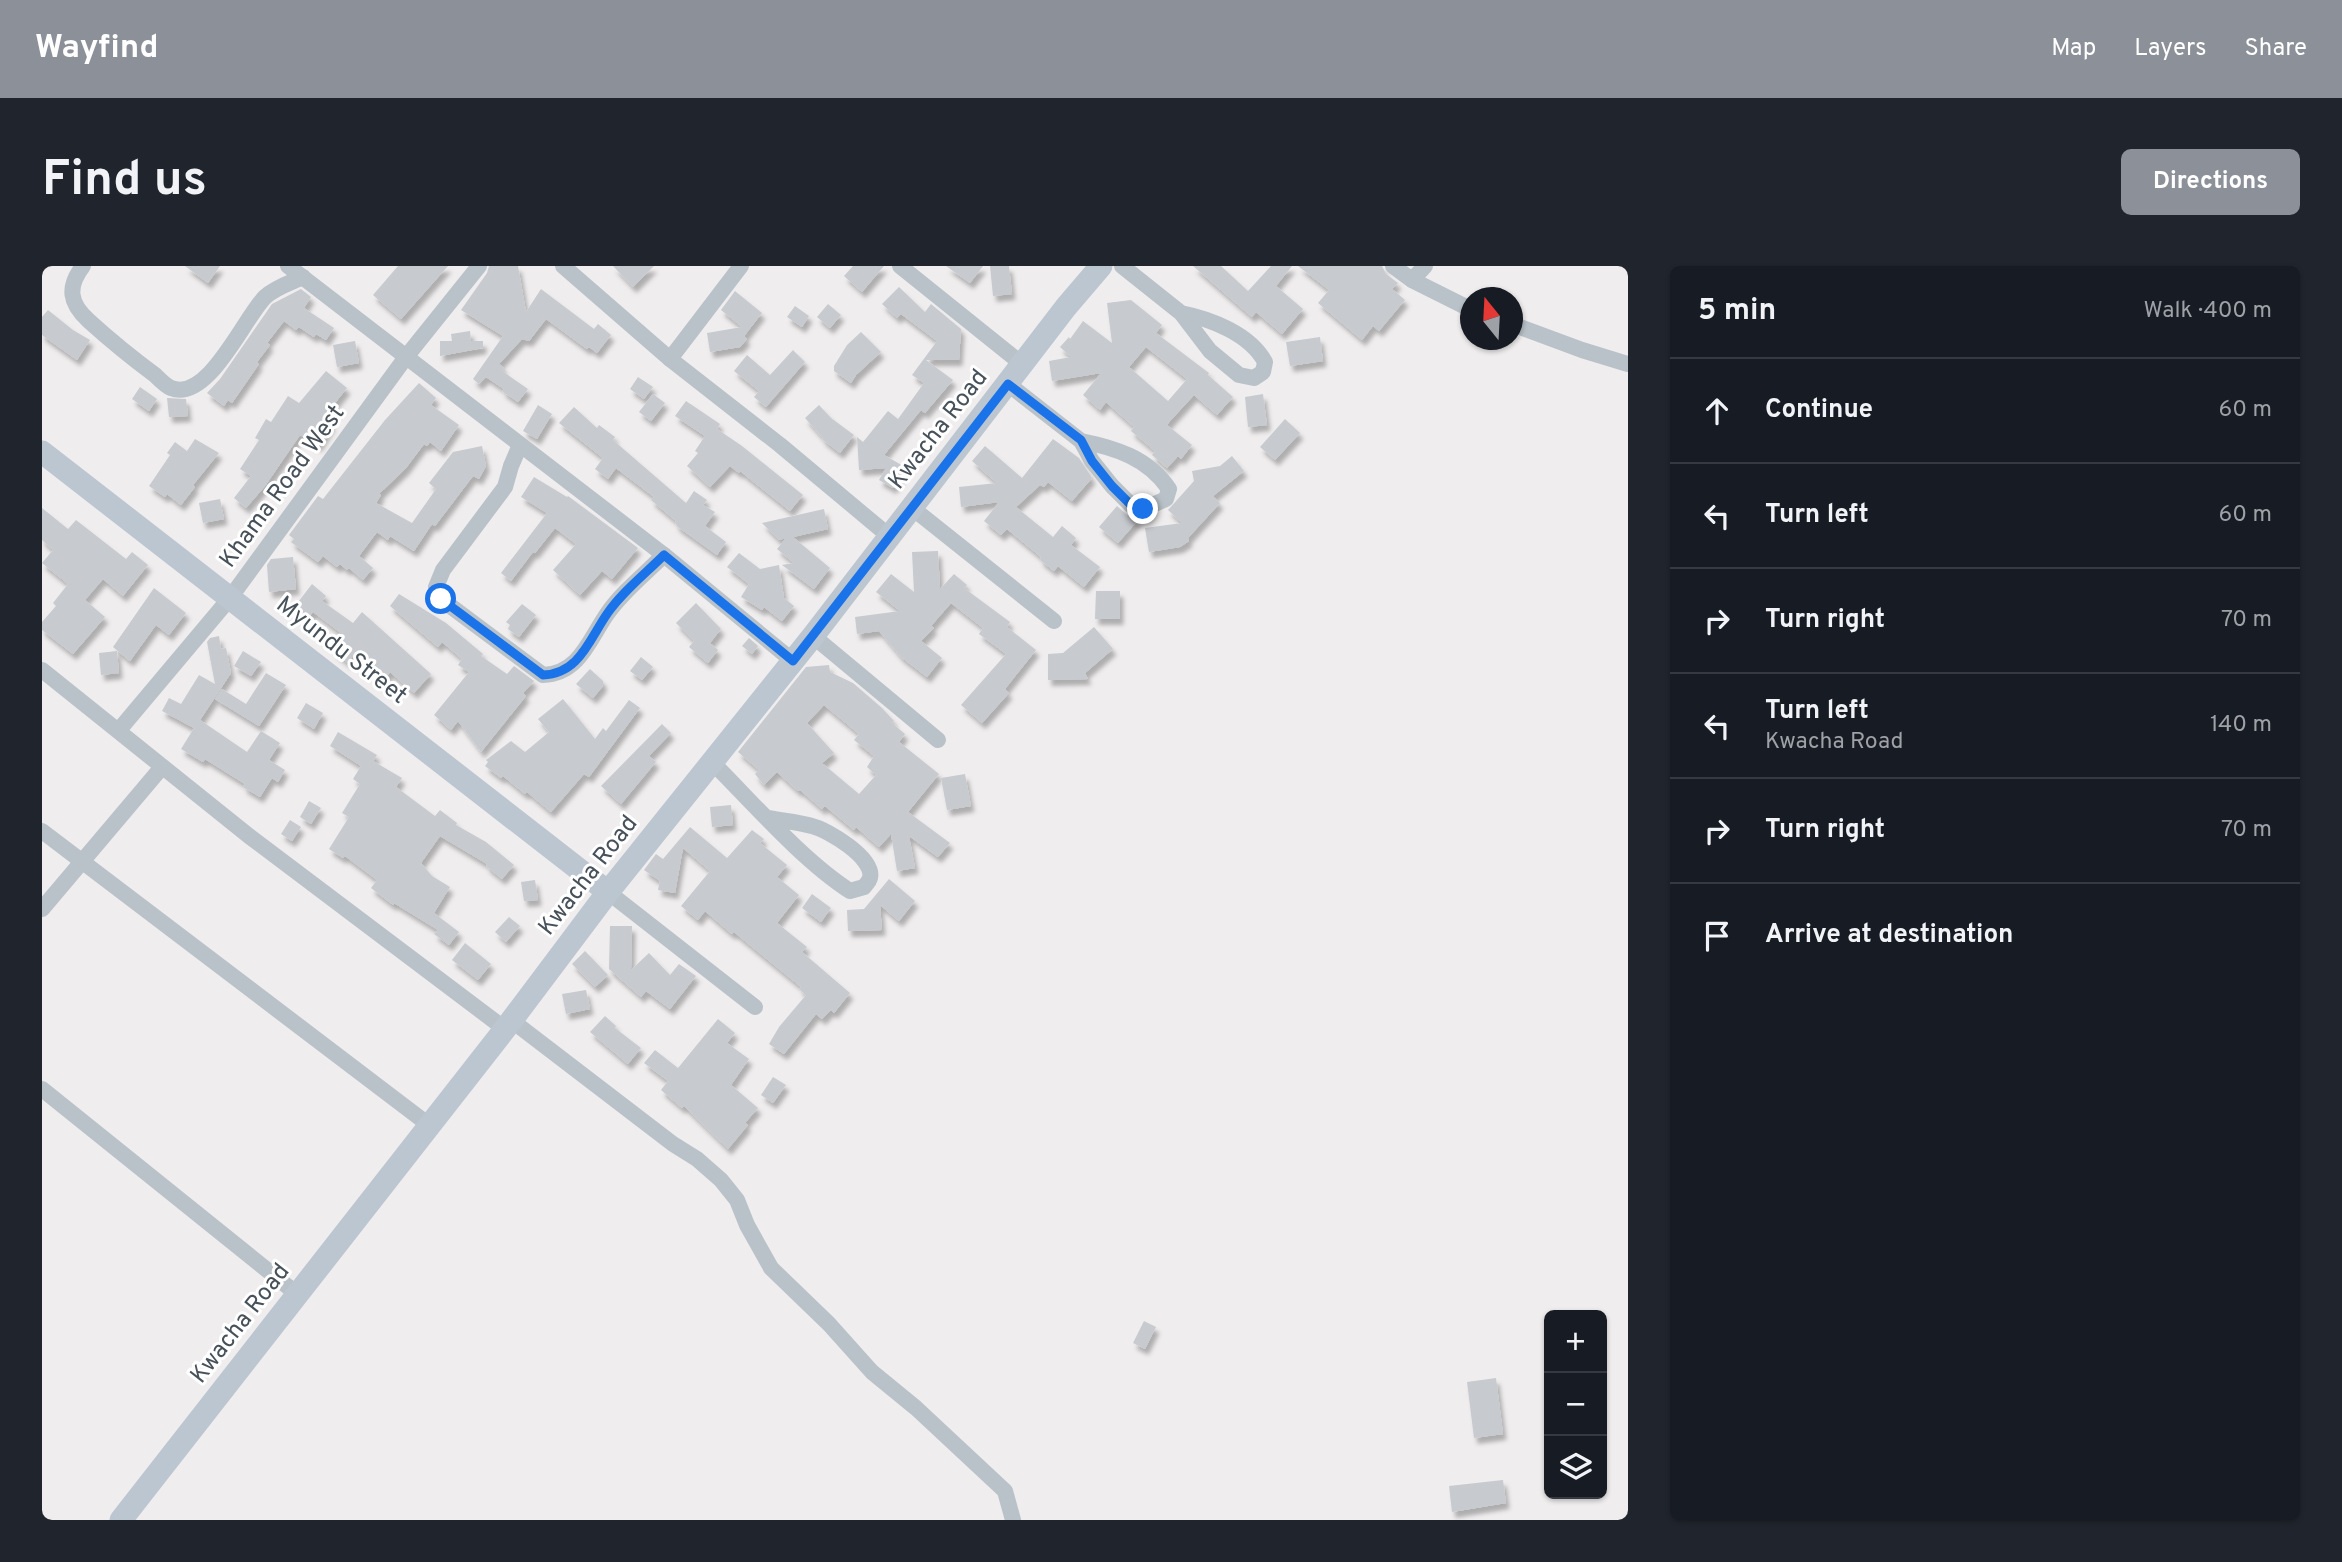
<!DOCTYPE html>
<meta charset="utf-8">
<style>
:root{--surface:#171b24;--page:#20242c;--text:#f1f3f6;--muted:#9ea1a6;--line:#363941;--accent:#8c9099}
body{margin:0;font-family:Overpass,sans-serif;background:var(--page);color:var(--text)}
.controls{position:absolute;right:21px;bottom:21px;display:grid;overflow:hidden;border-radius:10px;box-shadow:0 2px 5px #0004}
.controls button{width:63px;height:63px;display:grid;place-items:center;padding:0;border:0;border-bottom:2px solid var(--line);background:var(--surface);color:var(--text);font:35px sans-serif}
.compass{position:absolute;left:1418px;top:21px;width:63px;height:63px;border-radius:50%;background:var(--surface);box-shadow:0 2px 5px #0004;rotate:342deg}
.stop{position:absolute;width:21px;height:21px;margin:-16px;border:5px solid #1a73e8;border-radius:50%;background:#fff}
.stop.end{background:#1a73e8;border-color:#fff;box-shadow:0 2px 7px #0008}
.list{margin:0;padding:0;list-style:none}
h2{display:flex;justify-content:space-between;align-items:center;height:91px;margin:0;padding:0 28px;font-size:30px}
h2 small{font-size:23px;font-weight:400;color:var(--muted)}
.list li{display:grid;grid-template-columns:46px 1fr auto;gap:21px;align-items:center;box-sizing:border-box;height:105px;padding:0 28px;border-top:2px solid var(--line)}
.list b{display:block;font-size:26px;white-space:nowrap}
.list p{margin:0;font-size:23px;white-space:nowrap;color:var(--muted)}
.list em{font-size:23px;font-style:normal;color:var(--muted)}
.icon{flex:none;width:38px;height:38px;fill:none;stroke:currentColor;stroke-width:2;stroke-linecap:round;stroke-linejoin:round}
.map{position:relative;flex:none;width:1586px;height:1254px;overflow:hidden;border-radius:10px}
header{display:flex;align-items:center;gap:42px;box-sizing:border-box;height:98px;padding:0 35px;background:var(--accent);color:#fff}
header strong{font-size:33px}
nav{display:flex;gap:38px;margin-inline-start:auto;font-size:24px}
.intro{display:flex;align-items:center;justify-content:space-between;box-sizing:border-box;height:168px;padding:0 42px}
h1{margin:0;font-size:49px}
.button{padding:18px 32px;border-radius:10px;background:var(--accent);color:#fff;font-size:24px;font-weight:700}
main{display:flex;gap:42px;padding:0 42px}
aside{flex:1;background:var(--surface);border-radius:10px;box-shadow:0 2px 5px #0004}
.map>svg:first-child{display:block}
.building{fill:#c7cacf;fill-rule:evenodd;filter:url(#shadow)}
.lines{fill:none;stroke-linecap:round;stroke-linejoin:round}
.street{stroke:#b9c2c9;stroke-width:16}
.secondary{stroke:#bcc6d0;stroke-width:23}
.route{stroke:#1a73e8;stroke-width:9}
.labels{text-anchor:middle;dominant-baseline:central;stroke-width:6;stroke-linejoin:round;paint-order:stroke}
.street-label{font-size:24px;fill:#475159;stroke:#fff}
</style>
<header>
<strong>Wayfind</strong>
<nav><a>Map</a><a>Layers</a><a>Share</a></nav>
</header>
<div class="intro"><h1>Find us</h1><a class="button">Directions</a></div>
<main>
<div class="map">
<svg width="1586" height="1254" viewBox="0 0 1586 1254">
<defs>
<filter id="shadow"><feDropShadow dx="3.5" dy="6" stdDeviation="2" flood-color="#0004"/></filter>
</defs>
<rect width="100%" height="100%" fill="#efeded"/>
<g class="building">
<polygon points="143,0 178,0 166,17"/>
<polygon points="356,0 406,0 359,53 331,29"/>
<polygon points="447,0 476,0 484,46 499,23 552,63 556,58 569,69 555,87 547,81 545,83 504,53 487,75 480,73 457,98 462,102 460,105 486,123 476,136 460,125 462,123 444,111 437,118 431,113 461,70 419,44 445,7"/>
<polygon points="571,0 612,0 591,21"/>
<polygon points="811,0 842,0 820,26 802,10"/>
<polygon points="904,0 941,0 928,17"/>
<polygon points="948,0 967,0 970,28 951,30"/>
<polygon points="1151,0 1179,0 1206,25 1229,0 1250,0 1234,20 1261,43 1240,68 1214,46 1210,51"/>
<polygon points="1256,0 1340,0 1344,8 1356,17 1350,23 1363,34 1337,65 1331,60 1320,74 1276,37 1287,24"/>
<polygon points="857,21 883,46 889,38 919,63 917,94 884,94 911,114 883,147 879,144 842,189 863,201 851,222 837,214 844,202 817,204 815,171 821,176 846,145 856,153 882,117 870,109 895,75 859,48 855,52 840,38"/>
<polygon points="259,23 269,31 262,42 292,62 284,74 274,68 272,71 257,61 254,64 242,55 225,77 228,79 215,96 217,98 190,137 186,134 182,140 165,127 178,113 230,38"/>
<polygon points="693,25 720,47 702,70 705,73 698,81 668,86 665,67 700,61 679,44"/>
<path d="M 1089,34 L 1120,59 L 1114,67 L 1167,107 L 1166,109 L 1191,131 L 1175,149 L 1152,129 L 1128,155 L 1125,159 L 1150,179 L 1139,193 L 1136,190 L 1125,202 L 1110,189 L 1113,185 L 1089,165 L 1092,161 L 1064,136 L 1058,144 L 1041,129 L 1059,107 L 1010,115 L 1007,95 L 1029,91 L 1018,81 L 1027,71 L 1028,73 L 1041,55 L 1070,77 L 1065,37 ZM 1104,81 L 1145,113 L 1126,135 L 1087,101 Z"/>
<polygon points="786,38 799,49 788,62 775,51"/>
<polygon points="753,40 767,50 760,61 745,51"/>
<polygon points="6,44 31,64 48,74 35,94 0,69 0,51"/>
<polygon points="428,65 429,75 441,75 441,82 398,90 398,75 410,75 409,68"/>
<polygon points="819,66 839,86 814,109 809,117 792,105 792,100 805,79"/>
<polygon points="1278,71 1281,95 1248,100 1244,76"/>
<polygon points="313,75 317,97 295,101 291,79"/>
<polygon points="751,84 763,96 724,141 712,131 717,125 692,105 705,89 728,109"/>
<polygon points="284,105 305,122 281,152 290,158 276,180 258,169 223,220 204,242 192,232 209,210 198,203 217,174 213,172 224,153 229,156 246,130 257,137"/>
<polygon points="596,111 611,121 602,133 588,123"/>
<polygon points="377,117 394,132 389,139 417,159 399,185 388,176 385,180 382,178 364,202 337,228 339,229 334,237 370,257 394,223 387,217 411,186 440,180 444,200 437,213 431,210 393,260 390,258 372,285 348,270 346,274 335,266 317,290 331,302 321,314 307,302 305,304 298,298 295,301 281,290 276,296 249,276 252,273 247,269 276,230 281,233 343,154"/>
<polygon points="98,121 115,133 107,145 90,133"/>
<polygon points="611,128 623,137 609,155 597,146"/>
<polygon points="1221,128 1225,159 1206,161 1203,131"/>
<polygon points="125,132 144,133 146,150 127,151"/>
<polygon points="644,135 678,158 675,163 700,180 761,229 748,245 698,205 697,207 688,200 668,221 645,200 656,187 653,185 663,170 633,150"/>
<polygon points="496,139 510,148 495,173 481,165"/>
<polygon points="777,139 789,152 812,169 798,187 780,173 781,172 763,152"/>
<polygon points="532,141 555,162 557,159 573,171 571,174 644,237 652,225 665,234 661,239 673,246 663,260 684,276 675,289 636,261 633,257 634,255 609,234 612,231 574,202 566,213 553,203 561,192 517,157"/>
<polygon points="1243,153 1258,167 1233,194 1218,181"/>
<polygon points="153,173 177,187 151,219 153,221 139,239 125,228 123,231 107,220 128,189 125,187 133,176 145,185"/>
<polygon points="1011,173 1037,192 1050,212 1030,235 1006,216 1002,221 998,219 974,241 1011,271 1020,260 1034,272 1029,279 1058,301 1042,321 1016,300 1012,305 998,294 999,291 965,263 959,269 942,255 957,236 919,241 917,221 955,217 930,195 943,180 980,212"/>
<polygon points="1190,190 1202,205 1171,230 1178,237 1146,272 1147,275 1138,281 1107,286 1103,262 1140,257 1126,244 1152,215 1150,205 1178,200"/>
<polygon points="492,211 525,231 526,230 596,282 570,313 560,305 538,329 511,304 534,278 513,262 493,287 491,286 469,315 459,307 505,247 479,231"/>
<polygon points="178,233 182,253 161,257 157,237"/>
<polygon points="1075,240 1085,249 1097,253 1076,277 1057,261"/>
<polygon points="0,242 26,263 34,254 84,293 90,286 106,299 81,330 61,313 43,334 63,351 31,388 0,364 0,356 14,340 11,337 26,318 0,297 11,284 0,274"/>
<polygon points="782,243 786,263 751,271 788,302 772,323 740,299 752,297 735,283 744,272 737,274 720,257"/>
<polygon points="896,285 898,323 912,308 925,319 922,322 968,356 965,361 994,384 963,423 967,427 940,457 919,439 964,388 937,368 941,362 909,337 889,360 892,362 879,375 900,392 885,411 859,391 837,365 815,368 813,351 858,345 834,326 849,308 872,326 870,286"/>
<polygon points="697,287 718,303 737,299 742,332 752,340 740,355 722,341 720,344 699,331 707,318 685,301"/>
<polygon points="251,291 254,323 227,326 225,299 229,293"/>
<polygon points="270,318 284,330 280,335 311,357 320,346 389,408 372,427 348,406 343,413 311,390 306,397 292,386 303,370 271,346 264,354 253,345 253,340"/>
<polygon points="112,322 144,347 127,369 114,359 88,395 71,381"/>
<polygon points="1054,325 1078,325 1078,353 1053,353"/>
<polygon points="357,328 404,357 441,388 439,390 465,408 472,400 492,415 481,427 484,430 439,486 416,455 409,464 392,449 427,406 416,399 420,393 400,376 396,381 348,340"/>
<polygon points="654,337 679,363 668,377 676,384 666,397 647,381 652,375 634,357"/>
<polygon points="480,338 494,349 477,371 466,363 468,359 464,356"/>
<polygon points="1052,361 1071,383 1043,407 1046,413 1006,414 1006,388 1021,387"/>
<polygon points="177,370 179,383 184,382 189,407 158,454 205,486 219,465 238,477 227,494 243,504 236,516 230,512 218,531 201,521 203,518 163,493 161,496 139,483 152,462 120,445 127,432 139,438 157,409 173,418 165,376 168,372"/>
<polygon points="707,372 716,380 710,388 700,380"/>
<polygon points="75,385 77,407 59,409 57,387"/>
<polygon points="201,385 219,396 209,410 192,400"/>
<polygon points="599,391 611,401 600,414 588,405"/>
<path d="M 787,399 L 788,406 L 811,417 L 840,442 L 852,455 L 850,457 L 863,468 L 857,476 L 897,508 L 866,546 L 908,577 L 896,591 L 867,570 L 873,602 L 855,605 L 849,568 L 837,581 L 814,561 L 812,564 L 783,540 L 780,543 L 758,524 L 756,525 L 735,506 L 722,519 L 713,508 L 717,504 L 696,486 L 764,401 ZM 782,439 L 817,468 L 812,474 L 832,490 L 825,501 L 834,509 L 817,528 L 780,497 L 792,487 L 765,457 Z"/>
<polygon points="548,403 561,415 561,420 551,432 534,418"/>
<polygon points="224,407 244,419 217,460 173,433 180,423 204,438"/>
<polygon points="521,433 553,473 561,462 564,465 587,434 598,442 547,511 542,508 509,546 485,526 483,528 461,510 459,512 443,500 446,496 444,494 469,475 483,486 507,466 496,453"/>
<polygon points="264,437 281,447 272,463 255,452"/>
<polygon points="620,458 629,467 607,490 614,496 579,538 559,520"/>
<polygon points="296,466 335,489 331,495 360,512 354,521 393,550 398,544 415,557 414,559 444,576 472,599 460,613 444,600 445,598 398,570 379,597 390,610 408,621 392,647 417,666 407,679 392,668 396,664 352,637 351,639 329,622 335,614 303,590 301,592 287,583 307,551 300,547 318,518 311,513 319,500 288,480"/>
<polygon points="923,508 929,540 905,544 899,512"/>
<polygon points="267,535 279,542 269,558 258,551"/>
<polygon points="689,539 691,559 670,561 668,541"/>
<polygon points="248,554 259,561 250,575 239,568"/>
<polygon points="648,561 685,592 710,564 722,573 718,577 745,599 735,611 757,629 735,657 765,681 760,686 808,727 792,747 789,744 780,753 774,748 742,788 727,778 737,761 764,729 757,723 759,721 692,666 690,668 663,645 656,654 639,640 668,605 641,582 633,627 616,624 618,615 602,604 614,588 621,593"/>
<polygon points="847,613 873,635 857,655 838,639 840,664 806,665 805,644 822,643"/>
<polygon points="493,614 496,634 482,635 479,616"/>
<polygon points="770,628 789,642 779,656 760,642"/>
<polygon points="467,651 478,660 464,676 453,666"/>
<polygon points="568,660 590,660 589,704 607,687 628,709 637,698 654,710 628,743 604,725 599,731 567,703"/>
<polygon points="423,677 449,698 436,714 410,694"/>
<polygon points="543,685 566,709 553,721 530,698"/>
<polygon points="544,724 548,743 524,748 520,728"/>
<polygon points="563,750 574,760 573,762 599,782 586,798 548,766"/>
<polygon points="676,753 693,767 685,777 707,793 689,819 716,842 703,857 706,859 686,883 642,840 640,842 619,824 626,815 602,797 613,784 636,802"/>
<polygon points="731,811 744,819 731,837 719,829"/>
<polygon points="1102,1055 1114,1061 1103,1083 1091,1077"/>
<polygon points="1454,1112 1461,1168 1432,1172 1425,1116"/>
<polygon points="1461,1214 1464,1237 1410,1246 1407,1220"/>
</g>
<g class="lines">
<g class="street">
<path d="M 41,0 C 25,21 27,37 47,55 C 68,74 90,92 113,109 C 117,113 124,120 129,122 C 166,137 202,52 223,31 C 234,21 248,17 261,11"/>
<polyline points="246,0 622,289 751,395"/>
<polyline points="521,0 628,93 738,179 847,270"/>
<polyline points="858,0 980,98"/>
<path d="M 1080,0 L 1139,47 L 1168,85 L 1197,109 L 1212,112 L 1221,106 L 1223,96 C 1208,68 1169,53 1139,47"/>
<polyline points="1351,0 1370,14 1428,43"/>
<polyline points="1370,14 1383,0"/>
<polyline points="1470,58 1540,84 1586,98"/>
<polyline points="628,93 699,0"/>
<path d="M 966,118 L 1039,175 L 1050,195 L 1070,220 L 1089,239 L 1101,243 L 1124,233 L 1127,223 C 1106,192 1074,182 1039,175"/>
<path d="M 478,179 L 469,200 L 463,221 L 401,304 L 394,321 L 399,333 L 501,409 C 537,408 547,374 565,348 C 580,326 603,308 622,289"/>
<polyline points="869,241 1012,355"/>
<polyline points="771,370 896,474"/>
<polyline points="0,404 207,570 463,763"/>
<polyline points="77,464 188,332 364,91 437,0"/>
<path d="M 670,496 C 711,537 760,594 808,625 L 822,621 C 824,618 827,616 828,612 C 833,592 786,564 770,560 C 756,556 741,555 727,552"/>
<polyline points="0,565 387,859"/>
<polyline points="566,626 713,741"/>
<polyline points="0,643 120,501"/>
<polyline points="469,754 631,878 655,893 679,914 695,934 705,959 729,1002 787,1058 830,1106 874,1142 963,1225 971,1254"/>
<polyline points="0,823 255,1028"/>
</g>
<g class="secondary">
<polyline points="0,186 566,626"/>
<polyline points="79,1254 463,763 566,626 771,370 1024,41 1059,0"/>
</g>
</g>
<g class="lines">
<path class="route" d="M 399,333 L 501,409 C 537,408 547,374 565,348 C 580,326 603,308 622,289 L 751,395 L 966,118 L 1039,174 L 1050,195 L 1070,220 L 1089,239 L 1101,243"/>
</g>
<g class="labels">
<g class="street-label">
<text transform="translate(897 164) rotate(-52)">Kwacha Road</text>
<text transform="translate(241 221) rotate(-54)">Khama Road West</text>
<text transform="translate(299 385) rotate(38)">Myundu Street</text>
<text transform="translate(547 610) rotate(-52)">Kwacha Road</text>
<text transform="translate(199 1058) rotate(-52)">Kwacha Road</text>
</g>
</g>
</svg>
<div class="controls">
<button>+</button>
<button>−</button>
<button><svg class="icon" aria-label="layers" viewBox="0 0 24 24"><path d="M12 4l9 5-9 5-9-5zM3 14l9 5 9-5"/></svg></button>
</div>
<svg class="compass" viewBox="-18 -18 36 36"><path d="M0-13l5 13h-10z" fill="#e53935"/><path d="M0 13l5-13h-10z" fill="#9ea1a6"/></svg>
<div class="stop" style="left:399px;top:333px"></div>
<div class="stop end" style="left:1101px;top:243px"></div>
</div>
<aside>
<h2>5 min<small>Walk · 400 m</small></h2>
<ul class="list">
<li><svg class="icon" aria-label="ahead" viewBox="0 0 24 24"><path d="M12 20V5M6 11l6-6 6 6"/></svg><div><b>Continue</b></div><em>60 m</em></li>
<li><svg class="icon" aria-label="left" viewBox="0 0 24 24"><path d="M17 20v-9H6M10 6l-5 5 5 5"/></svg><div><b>Turn left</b></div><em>60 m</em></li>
<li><svg class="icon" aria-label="right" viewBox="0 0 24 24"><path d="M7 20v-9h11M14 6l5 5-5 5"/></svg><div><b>Turn right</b></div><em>70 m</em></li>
<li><svg class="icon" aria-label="left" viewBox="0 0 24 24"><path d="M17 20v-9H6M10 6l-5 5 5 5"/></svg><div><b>Turn left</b><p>Kwacha Road</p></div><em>140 m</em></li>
<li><svg class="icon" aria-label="right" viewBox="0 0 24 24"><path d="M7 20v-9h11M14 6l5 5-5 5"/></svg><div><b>Turn right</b></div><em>70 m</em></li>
<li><svg class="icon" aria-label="arrive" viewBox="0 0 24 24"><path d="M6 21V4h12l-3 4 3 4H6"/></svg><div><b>Arrive at destination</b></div></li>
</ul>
</aside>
</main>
